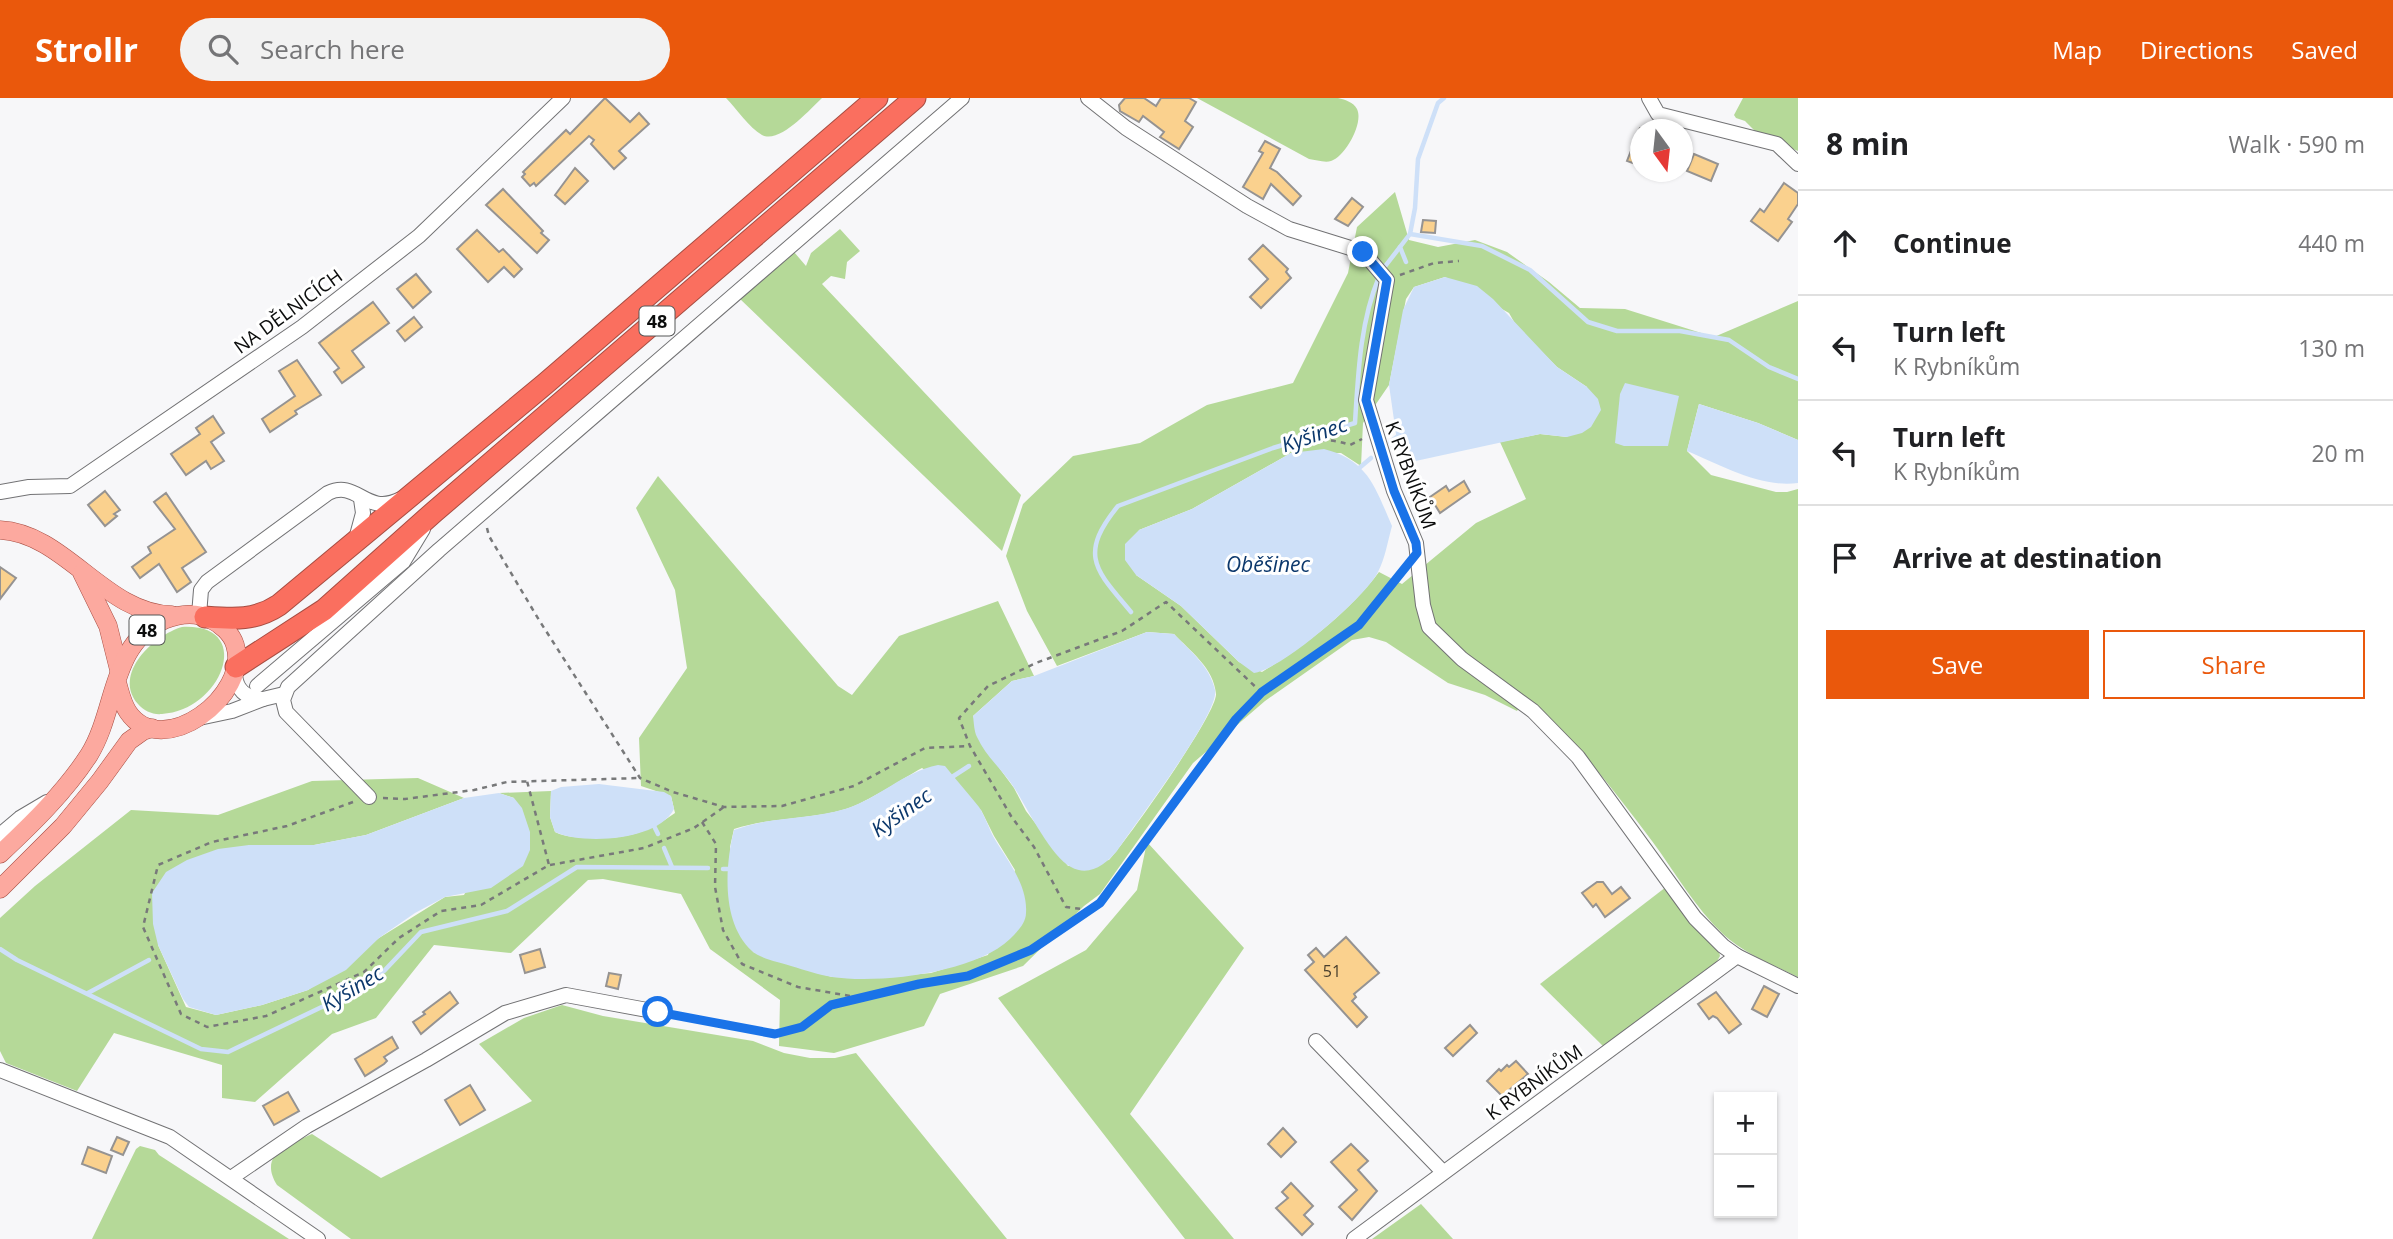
<!DOCTYPE html>
<meta charset="utf-8">
<style>
:root{--surface:#fff;--page:#f2f2f2;--text:#202124;--muted:#757577;--line:#e0e0e0;--accent:#ea580c}
body{margin:0;font-family:"Open Sans",sans-serif;background:var(--page);color:var(--text)}
.controls{position:absolute;right:21px;bottom:21px;display:grid;overflow:hidden;border-radius:0px;box-shadow:0 2px 5px #0004}
.controls button{width:63px;height:63px;display:grid;place-items:center;padding:0;border:0;border-bottom:2px solid var(--line);background:var(--surface);color:var(--text);font:35px sans-serif}
.compass{position:absolute;left:1630px;top:21px;width:63px;height:63px;border-radius:50%;background:var(--surface);box-shadow:0 2px 5px #0004;rotate:165deg}
.stop{position:absolute;width:21px;height:21px;margin:-16px;border:5px solid #1a73e8;border-radius:50%;background:#fff}
.stop.end{background:#1a73e8;border-color:#fff;box-shadow:0 2px 7px #0008}
.list{margin:0;padding:0;list-style:none}
h2{display:flex;justify-content:space-between;align-items:center;height:91px;margin:0;padding:0 28px;font-size:30px}
h2 small{font-size:23px;font-weight:400;color:var(--muted)}
.list li{display:grid;grid-template-columns:46px 1fr auto;gap:21px;align-items:center;box-sizing:border-box;height:105px;padding:0 28px;border-top:2px solid var(--line)}
.list b{display:block;font-size:26px;white-space:nowrap}
.list p{margin:0;font-size:23px;white-space:nowrap;color:var(--muted)}
.list em{font-size:23px;font-style:normal;color:var(--muted)}
.actions{display:flex;gap:14px;padding:21px 28px}
.actions a{flex:1;padding:16px 0;border:2px solid var(--accent);border-radius:0px;text-align:center;font-size:24px;color:var(--accent)}
.actions .main{background:var(--accent);color:#fff}
.icon{flex:none;width:38px;height:38px;fill:none;stroke:currentColor;stroke-width:2;stroke-linecap:round;stroke-linejoin:round}
.map{position:relative;flex:none;width:1798px;height:1141px;overflow:hidden}
header{display:flex;align-items:center;gap:42px;box-sizing:border-box;height:98px;padding:0 35px;background:var(--accent);color:#fff}
header strong{font-size:33px}
nav{display:flex;gap:38px;margin-inline-start:auto;font-size:24px}
.search{width:490px;height:63px;background:var(--page);display:flex;align-items:center;gap:18px;box-sizing:border-box;padding:0 24px;border-radius:38px;color:var(--muted);font-size:26px}
main{display:flex}
aside{flex:1;background:var(--surface)}
.map>svg:first-child{display:block}
.green{fill:#b5d998;fill-rule:evenodd}
.water{fill:#cee0f8}
.lines{fill:none;stroke-linecap:round;stroke-linejoin:round}
.stream{stroke:#cee0f8;stroke-width:4.5}
.building{fill:#fad18e;stroke:#959392;stroke-width:2}
.minor-casing{stroke:#727274;stroke-width:16}
.major-casing{stroke:#a74d42;stroke-width:19}
.highway-casing{stroke:#a74d42;stroke-width:23}
.path{stroke:#78797a;stroke-width:2.5;stroke-dasharray:5 5;stroke-linecap:butt}
.minor{stroke:#fff;stroke-width:14}
.major{stroke:#fca99f;stroke-width:18}
.highway{stroke:#fa6f5f;stroke-width:21}
.route{stroke:#1a73e8;stroke-width:9}
.labels{text-anchor:middle;dominant-baseline:central;stroke-width:6;stroke-linejoin:round;paint-order:stroke}
.number-label{font-size:16px;fill:#483e2d}
.shield{fill:#fff;stroke:#555656;stroke-width:2}
.shield-label{font-size:18px;font-weight:bold;fill:#0c0d0d}
.street-label{font-size:19px;fill:#0c0d0d;stroke:#fff}
.water-label{font-size:21px;font-style:italic;fill:#0c386c;stroke:#fff}
</style>
<header>
<strong>Strollr</strong>
<div class="search"><svg class="icon" aria-label="search" viewBox="0 0 24 24"><circle cx="10" cy="10" r="6"/><path d="M15 15l6 6"/></svg>Search here</div>
<nav><a>Map</a><a>Directions</a><a>Saved</a></nav>
</header>
<main>
<div class="map">
<svg width="1798" height="1141" viewBox="0 0 1798 1141">
<rect width="100%" height="100%" fill="#f7f7f9"/>
<g class="green">
<path d="M 726,0 L 822,0 C 809,12 780,46 762,37 C 749,30 737,11 726,0 Z"/>
<path d="M 1197,0 L 1338,0 C 1346,2 1353,4 1357,11 C 1364,25 1345,59 1331,63 C 1325,65 1316,62 1309,61 Z"/>
<polygon points="1743,0 1798,0 1798,53 1759,37 1745,23 1736,20 1734,17"/>
<path d="M 1395,94 L 1409,142 L 1438,149 L 1475,142 L 1507,154 L 1549,184 L 1580,210 L 1625,211 L 1714,239 L 1798,203 L 1798,342 L 1758,325 L 1699,306 L 1687,353 L 1711,377 L 1776,394 L 1787,394 L 1798,391 L 1798,879 C 1773,867 1744,855 1724,837 C 1695,810 1675,774 1652,743 C 1613,691 1574,640 1525,598 L 1517,613 L 1485,597 L 1448,585 L 1386,544 L 1369,539 L 1352,542 L 1265,603 L 1193,665 L 1100,796 L 1084,808 L 1023,868 L 940,896 L 924,928 L 834,955 L 779,948 L 780,902 L 710,851 L 681,796 L 603,781 L 588,782 L 511,855 L 434,847 L 376,920 L 332,936 L 255,1004 L 222,1000 L 222,967 L 114,935 L 77,993 L 6,965 L 0,953 L 0,820 L 35,788 L 131,712 L 218,717 L 312,683 L 418,680 L 464,700 L 366,737 L 314,747 L 249,747 L 158,847 L 186,909 L 216,917 L 262,907 L 308,892 L 379,840 L 445,799 L 464,797 L 514,700 L 499,695 L 551,693 L 550,719 L 555,734 C 567,740 579,739 592,740 C 627,741 647,735 675,715 L 671,698 L 641,688 L 639,640 L 687,570 L 675,492 L 636,410 L 658,378 L 838,588 L 852,597 L 899,538 L 998,503 L 1034,578 L 1012,583 L 973,618 L 1000,671 L 1014,690 L 1026,713 L 1068,768 L 1109,762 C 1127,742 1217,616 1216,596 C 1214,570 1190,553 1174,536 L 1147,534 L 1057,568 L 1027,513 L 1006,458 L 1023,406 L 1073,358 L 1140,345 L 1207,307 L 1293,285 L 1348,175 L 1357,129 ZM 1445,179 L 1509,215 L 1517,229 L 1557,269 L 1587,289 L 1567,339 L 1540,336 L 1500,344 L 1526,401 L 1476,425 L 1402,486 L 1379,474 C 1348,515 1305,548 1262,574 L 1239,564 L 1181,508 L 1136,477 L 1139,432 L 1192,411 L 1291,355 L 1341,355 L 1361,368 L 1363,325 L 1389,287 L 1406,201 L 1414,189 ZM 922,670 L 981,712 L 994,738 L 1015,772 L 988,857 L 931,875 L 877,880 L 832,879 L 780,864 L 753,854 L 730,749 L 734,731 C 771,719 809,722 846,711 C 868,704 900,682 922,670 Z"/>
<polygon points="840,131 860,153 847,164 845,181 831,178 822,186 1021,397 1002,453 739,200 794,154 806,168 811,155"/>
<path d="M 182,529 C 256,525 222,613 162,616 C 153,617 144,613 138,606 C 112,576 154,537 182,529 Z"/>
<polygon points="1147,744 1244,850 1130,1016 1234,1141 1185,1141 998,900 1086,852 1137,792"/>
<polygon points="1666,789 1718,849 1720,858 1715,867 1604,949 1540,886"/>
<path d="M 562,907 L 603,918 L 753,943 L 784,955 L 810,960 L 835,960 L 856,955 L 1007,1141 L 351,1141 L 277,1087 C 258,1056 288,1047 312,1036 L 381,1080 L 532,1003 L 479,946 L 524,920 Z"/>
<polygon points="140,1048 155,1052 159,1057 289,1141 92,1141 136,1051"/>
<polygon points="1421,1106 1453,1141 1372,1141"/>
</g>
<g class="water">
<polygon points="1445,179 1477,188 1493,201 1557,269 1587,289 1598,301 1601,312 1591,329 1582,335 1567,339 1540,336 1411,364 1397,343 1389,287 1403,212 1414,189"/>
<polygon points="1625,285 1679,298 1668,348 1624,348 1615,345 1620,296"/>
<path d="M 1699,306 L 1758,325 L 1798,342 L 1798,385 C 1760,390 1721,367 1687,353 Z"/>
<path d="M 1324,351 C 1368,362 1375,389 1392,428 C 1388,442 1385,461 1378,474 C 1365,500 1281,572 1254,575 L 1239,564 L 1181,508 L 1136,477 L 1125,462 L 1125,446 L 1139,432 L 1192,411 L 1291,355 Z"/>
<path d="M 1147,534 L 1174,536 C 1190,553 1210,568 1215,592 C 1220,615 1134,727 1117,753 C 1105,767 1089,779 1071,769 C 1051,759 1027,710 1015,691 C 1003,672 986,659 977,639 C 974,633 974,625 973,618 L 1012,583 L 1034,578 Z"/>
<path d="M 938,667 L 945,668 C 956,682 968,695 979,709 C 985,718 988,728 993,738 C 1006,761 1028,786 1026,815 C 1026,825 1017,834 1010,841 C 974,875 880,886 832,879 C 819,877 805,872 791,868 C 780,864 761,861 752,853 C 721,825 725,768 734,732 C 771,718 808,722 845,711 C 878,701 903,674 938,667 Z"/>
<path d="M 599,686 L 664,694 L 671,698 L 674,711 C 658,743 583,747 555,734 L 550,719 L 551,693 L 561,689 Z"/>
<polygon points="499,695 514,700 522,710 530,734 530,752 523,768 491,790 445,799 415,815 379,840 346,872 308,892 262,907 216,917 189,909 183,901 158,847 153,826 152,795 166,774 187,762 218,751 249,747 314,747 366,737 464,700"/>
</g>
<g class="lines">
<g class="stream">
<polyline points="1410,136 1415,110 1418,61 1438,5 1444,0"/>
<polyline points="1400,149 1406,164"/>
<polyline points="1383,171 1410,136 1482,148 1530,172 1588,224 1617,233 1680,233 1729,242 1769,269 1798,281"/>
<polyline points="1390,344 1398,338"/>
<polyline points="1358,371 1371,360"/>
<path d="M 1131,514 C 1097,473 1077,458 1118,408 L 1273,350 L 1355,325 C 1358,277 1360,224 1379,179"/>
<polyline points="949,681 969,668"/>
<polyline points="650,727 654,728 658,736"/>
<polyline points="664,750 672,769"/>
<polyline points="723,771 733,771"/>
<polyline points="0,851 17,862 201,951 228,954 353,894 384,873 421,834 507,813 577,769 708,770"/>
<polyline points="88,895 149,862"/>
</g>
</g>
<g class="building">
<polygon points="605,0 630,24 639,15 649,26 619,53 626,60 614,71 591,46 594,42 589,38 536,88 534,85 530,88 522,79 525,76 523,74 566,32 570,36"/>
<polygon points="1125,0 1144,0 1156,8 1161,0 1189,0 1196,4 1185,23 1193,29 1179,51 1160,39 1164,34 1143,18 1139,24 1120,13 1119,7"/>
<polygon points="1640,30 1641,30 1641,68 1627,63"/>
<polygon points="1265,43 1280,51 1270,70 1277,74 1301,98 1293,107 1271,86 1263,101 1243,89 1263,55 1259,53"/>
<polygon points="1694,56 1718,66 1711,83 1687,73"/>
<polygon points="575,70 588,83 565,106 555,97"/>
<polygon points="1784,85 1798,95 1798,106 1788,121 1792,124 1778,143 1751,123 1760,111 1764,114"/>
<polygon points="503,91 543,133 541,135 549,142 537,155 486,107"/>
<polygon points="1352,100 1363,109 1348,128 1335,121"/>
<polygon points="1423,122 1436,123 1435,135 1421,134"/>
<polygon points="477,132 499,154 503,151 522,171 514,179 504,169 488,184 457,151"/>
<polygon points="1263,147 1288,171 1286,174 1291,180 1261,210 1250,199 1268,181 1249,161"/>
<polygon points="416,176 431,194 413,210 397,191"/>
<polygon points="373,204 389,225 352,253 364,269 342,285 334,274 339,270 319,245"/>
<polygon points="414,219 422,229 405,243 397,233"/>
<polygon points="297,262 321,297 295,313 297,316 270,334 262,321 295,298 279,273"/>
<polygon points="213,318 224,335 211,344 224,363 211,371 206,363 186,377 171,356 200,336 196,330"/>
<polygon points="1464,383 1470,394 1440,415 1430,399 1446,388 1449,393"/>
<polygon points="105,393 120,412 114,416 117,418 105,428 88,407"/>
<polygon points="166,395 206,454 182,470 191,484 177,494 159,466 140,480 132,469 151,455 148,449 175,431 154,404"/>
<polygon points="0,469 16,480 0,501"/>
<polygon points="1597,784 1603,784 1612,796 1621,789 1630,800 1605,819 1596,806 1593,809 1582,795"/>
<polygon points="1346,839 1379,875 1354,896 1356,899 1352,903 1367,919 1357,929 1305,872 1314,864 1308,857 1316,850 1324,859"/>
<polygon points="540,851 545,869 525,875 520,857"/>
<polygon points="609,875 621,877 618,891 606,888"/>
<polygon points="1764,888 1779,896 1767,919 1752,911"/>
<polygon points="450,894 458,905 421,936 413,924 425,916 423,914"/>
<polygon points="1716,894 1741,926 1729,935 1717,920 1713,918 1709,921 1698,906"/>
<polygon points="1470,927 1477,935 1453,958 1445,950"/>
<polygon points="392,939 398,950 384,959 387,963 384,966 365,978 355,961"/>
<polygon points="1516,963 1528,976 1502,998 1487,983 1499,971 1501,973 1507,967 1509,969"/>
<polygon points="470,987 485,1012 460,1027 445,1002"/>
<polygon points="288,994 299,1013 274,1027 263,1008"/>
<polygon points="1283,1030 1296,1044 1281,1059 1268,1046"/>
<polygon points="117,1039 129,1044 123,1057 111,1052"/>
<polygon points="1351,1046 1368,1063 1358,1072 1377,1093 1352,1122 1339,1109 1357,1092 1331,1064"/>
<polygon points="88,1049 112,1058 106,1075 82,1066"/>
<polygon points="1291,1085 1313,1108 1304,1117 1313,1126 1302,1137 1276,1110 1288,1100 1282,1094"/>
</g>
<g class="lines">
<defs>
<g id="minor">
<polyline points="1088,0 1126,30 1247,108 1289,131 1363,154 1387,182 1366,302 1394,393 1416,445 1423,507 1429,529 1462,561 1533,613 1578,659 1695,820 1723,848 1737,858 1798,888"/>
<polyline points="1649,0 1658,16 1777,46 1798,66"/>
<polyline points="0,394 29,389 70,388 302,229 419,138 563,0"/>
<polyline points="356,441 363,415 361,401"/>
<path d="M 199,517 L 201,492 L 207,484 L 328,395 C 358,381 365,419 401,401"/>
<path d="M 235,574 C 235,591 246,601 263,601"/>
<polyline points="257,588 403,464 423,431"/>
<polyline points="199,620 232,613 263,601 284,596"/>
<polyline points="369,699 286,614 283,602 288,589 439,452 962,0"/>
<polyline points="0,737 20,720 47,704"/>
<polyline points="1316,943 1443,1074"/>
<polyline points="0,972 170,1039 318,1141"/>
<polyline points="231,1080 307,1028 426,962 505,915 566,897 658,914"/>
<polyline points="1354,1141 1737,858"/>
</g>
<g id="major">
<path d="M 0,432 C 65,435 105,516 172,517"/>
<polyline points="82,475 108,528 119,572"/>
<path d="M 0,756 C 32,726 65,694 89,657 C 117,612 110,546 164,522 C 179,516 195,514 210,521 C 221,526 232,536 235,547 C 251,597 162,664 128,614 C 122,605 120,594 117,584"/>
<polyline points="0,791 63,728 100,683 129,643 143,633 152,630"/>
</g>
<g id="highway">
<path d="M 205,519 C 233,521 255,523 279,507 L 545,286 L 877,0"/>
<polyline points="236,569 324,512 434,414 915,0"/>
</g>
</defs>
<use href="#minor" class="minor-casing"/>
<use href="#major" class="major-casing"/>
<use href="#highway" class="highway-casing"/>
<g class="path">
<polyline points="1400,177 1434,165 1459,163"/>
<path d="M 1282,351 C 1309,343 1324,338 1350,347 L 1362,341"/>
<polyline points="487,430 489,438 539,522 640,680 673,694 724,709 782,708 854,688 925,650 970,648"/>
<polyline points="383,700 405,701 474,692 507,684 640,680"/>
<polyline points="353,704 287,728 212,744 158,767 143,829 181,916 207,929 266,918 364,874 399,840 441,813 481,807 549,767 527,683"/>
<polyline points="702,724 716,746 715,789 723,832 742,866 798,889 856,899"/>
<polyline points="550,767 644,750 694,730 724,709"/>
<polyline points="1090,812 1066,809 1034,749 1011,718 970,648 959,620 988,588 1036,565 1122,533 1166,504 1262,595"/>
<polyline points="671,916 775,936 801,929 831,907 919,886 968,878 1031,852 1100,805 1236,621 1262,595 1359,527 1406,468"/>
</g>
<use href="#minor" class="minor"/>
<use href="#major" class="major"/>
<use href="#highway" class="highway"/>
</g>
<g class="lines">
<polyline class="route" points="658,914 775,936 802,929 831,907 919,886 968,878 1031,852 1100,805 1236,621 1262,594 1359,527 1417,455 1416,445 1394,393 1366,302 1387,182 1363,154"/>
</g>
<g class="labels">
<g class="number-label">
<text x="1332" y="873">51</text>
</g>
<g class="shield">
<rect x="639.5" y="208.5" width="35" height="29" rx="5"/>
<rect x="129.5" y="517.5" width="35" height="29" rx="5"/>
</g>
<g class="shield-label">
<text x="657" y="223">48</text>
<text x="147" y="532">48</text>
</g>
<g class="street-label">
<text transform="translate(288 213) rotate(-36)">NA DĚLNICÍCH</text>
<text transform="translate(1411 377) rotate(70)">K RYBNÍKŮM</text>
<text transform="translate(1534 984) rotate(-36)">K RYBNÍKŮM</text>
</g>
<g class="water-label">
<text transform="translate(1314 336) rotate(-19)">Kyšinec</text>
<text x="1268" y="466">Oběšinec</text>
<text transform="translate(901 714) rotate(-35)">Kyšinec</text>
<text transform="translate(352 890) rotate(-31)">Kyšinec</text>
</g>
</g>
</svg>
<div class="controls">
<button>+</button>
<button>−</button>
</div>
<svg class="compass" viewBox="-18 -18 36 36"><path d="M0-13l5 13h-10z" fill="#e53935"/><path d="M0 13l5-13h-10z" fill="#757577"/></svg>
<div class="stop" style="left:658px;top:914px"></div>
<div class="stop end" style="left:1363px;top:154px"></div>
</div>
<aside>
<h2>8 min<small>Walk · 590 m</small></h2>
<ul class="list">
<li><svg class="icon" aria-label="ahead" viewBox="0 0 24 24"><path d="M12 20V5M6 11l6-6 6 6"/></svg><div><b>Continue</b></div><em>440 m</em></li>
<li><svg class="icon" aria-label="left" viewBox="0 0 24 24"><path d="M17 20v-9H6M10 6l-5 5 5 5"/></svg><div><b>Turn left</b><p>K Rybníkům</p></div><em>130 m</em></li>
<li><svg class="icon" aria-label="left" viewBox="0 0 24 24"><path d="M17 20v-9H6M10 6l-5 5 5 5"/></svg><div><b>Turn left</b><p>K Rybníkům</p></div><em>20 m</em></li>
<li><svg class="icon" aria-label="arrive" viewBox="0 0 24 24"><path d="M6 21V4h12l-3 4 3 4H6"/></svg><div><b>Arrive at destination</b></div></li>
</ul>
<div class="actions"><a class="main">Save</a><a>Share</a></div>
</aside>
</main>
